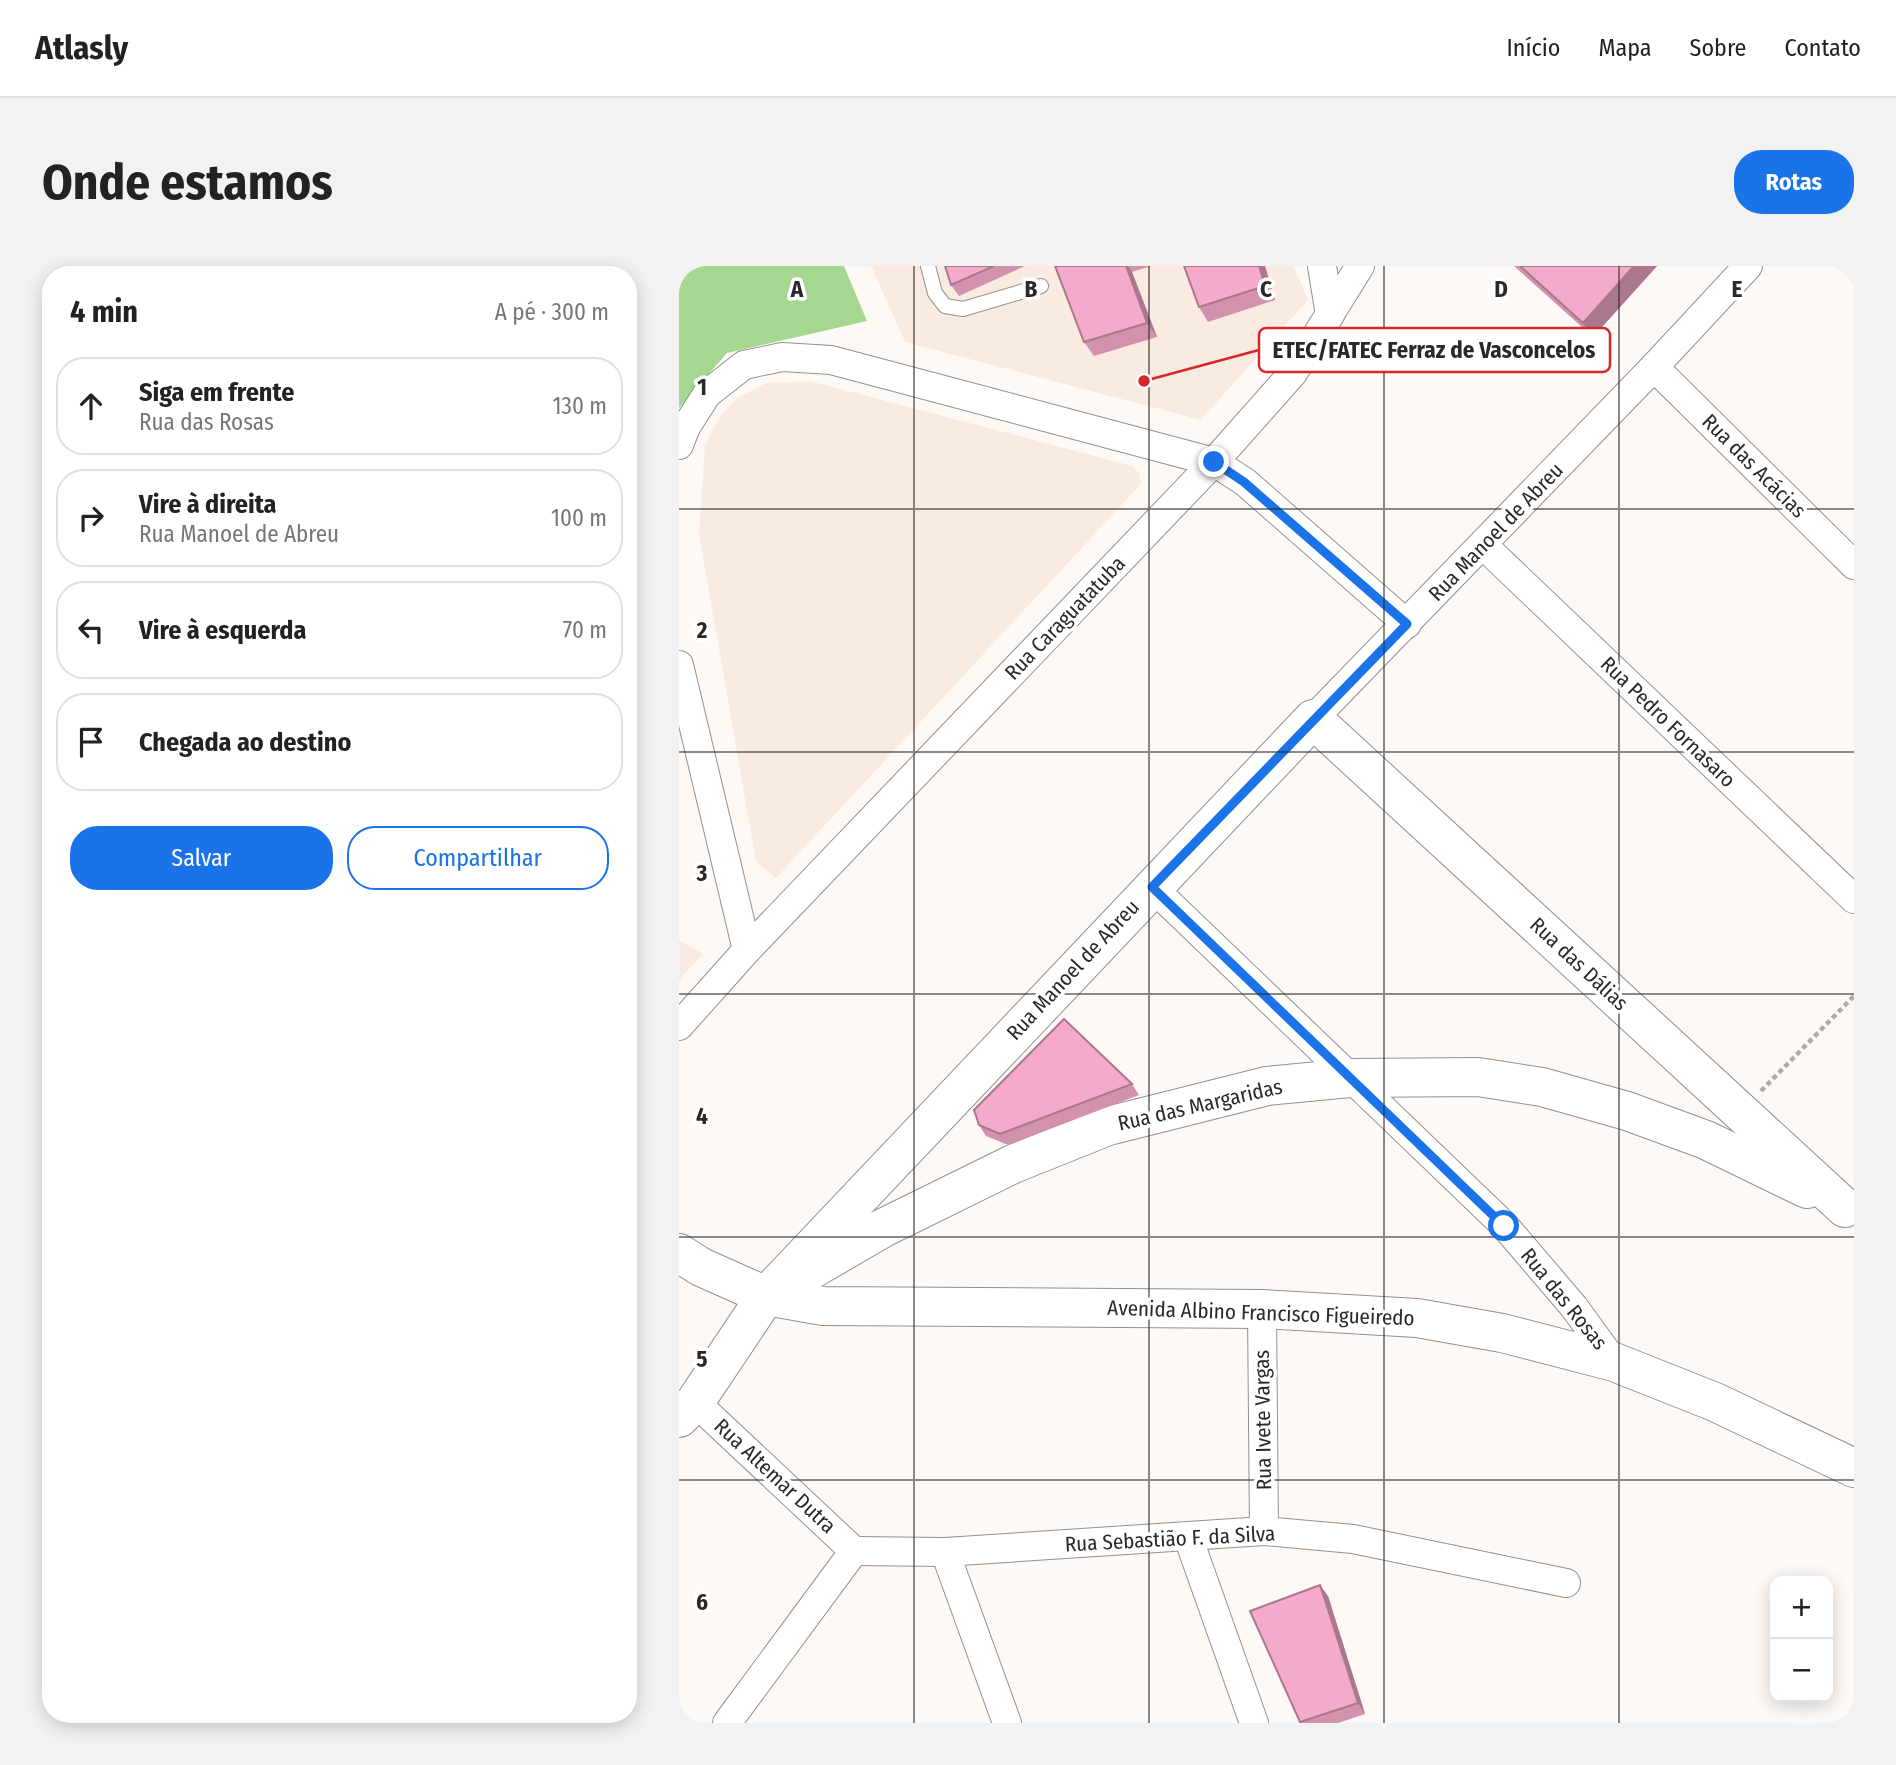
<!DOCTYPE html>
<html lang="pt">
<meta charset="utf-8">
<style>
:root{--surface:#fff;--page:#f2f2f2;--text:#222;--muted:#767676;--line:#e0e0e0;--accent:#1a73e8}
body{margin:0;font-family:"Fira Sans Condensed",sans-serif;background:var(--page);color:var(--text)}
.controls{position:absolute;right:21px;bottom:21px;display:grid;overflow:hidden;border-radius:14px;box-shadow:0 4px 18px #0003}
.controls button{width:63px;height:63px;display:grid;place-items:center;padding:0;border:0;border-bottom:2px solid var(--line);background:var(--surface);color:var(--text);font:35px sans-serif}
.stop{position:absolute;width:21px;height:21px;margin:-16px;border:5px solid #1a73e8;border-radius:50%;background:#fff}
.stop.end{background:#1a73e8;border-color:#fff;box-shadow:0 2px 7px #0008}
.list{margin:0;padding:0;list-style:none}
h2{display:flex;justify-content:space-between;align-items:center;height:91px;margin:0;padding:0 28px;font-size:30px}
h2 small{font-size:23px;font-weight:400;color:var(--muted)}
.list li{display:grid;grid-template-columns:46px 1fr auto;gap:21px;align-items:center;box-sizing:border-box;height:98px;margin:0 14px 14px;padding:0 14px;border:2px solid var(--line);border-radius:28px}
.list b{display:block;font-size:26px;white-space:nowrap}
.list p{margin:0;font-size:23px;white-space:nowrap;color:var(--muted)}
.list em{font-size:23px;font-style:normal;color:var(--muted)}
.actions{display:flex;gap:14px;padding:21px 28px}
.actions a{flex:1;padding:16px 0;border:2px solid var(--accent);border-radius:28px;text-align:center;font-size:24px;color:var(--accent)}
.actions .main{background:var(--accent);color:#fff}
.icon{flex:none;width:38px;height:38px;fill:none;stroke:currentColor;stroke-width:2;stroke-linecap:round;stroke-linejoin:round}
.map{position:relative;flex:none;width:1175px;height:1457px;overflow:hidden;border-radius:28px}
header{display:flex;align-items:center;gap:42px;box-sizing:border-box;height:98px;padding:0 35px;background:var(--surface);border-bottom:2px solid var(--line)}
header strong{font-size:33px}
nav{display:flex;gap:38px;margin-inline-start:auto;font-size:24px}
.intro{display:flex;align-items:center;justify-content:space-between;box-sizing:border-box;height:168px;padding:0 42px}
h1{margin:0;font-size:49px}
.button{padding:18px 32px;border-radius:28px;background:var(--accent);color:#fff;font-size:24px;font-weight:700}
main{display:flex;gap:42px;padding:0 42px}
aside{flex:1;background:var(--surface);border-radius:28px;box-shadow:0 4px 18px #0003}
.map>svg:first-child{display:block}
.built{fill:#f9ebe2}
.green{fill:#a4d891}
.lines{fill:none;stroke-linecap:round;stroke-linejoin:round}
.lane-casing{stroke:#968f8b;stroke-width:16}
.street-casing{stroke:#968f8b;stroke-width:30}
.secondary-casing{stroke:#968f8b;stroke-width:40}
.path{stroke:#b0aba9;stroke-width:4.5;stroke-dasharray:5 3.5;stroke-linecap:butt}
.lane{stroke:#fff;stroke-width:14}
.street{stroke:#fff;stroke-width:28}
.secondary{stroke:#fff;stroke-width:38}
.wall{fill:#d292ae}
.shaded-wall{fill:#ab778d}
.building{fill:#f4aaca;stroke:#ab778d;stroke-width:2}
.route{stroke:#1a73e8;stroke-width:9}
.grid{fill:none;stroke:#2b2927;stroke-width:2;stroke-opacity:0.55}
.labels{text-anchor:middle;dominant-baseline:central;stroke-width:7;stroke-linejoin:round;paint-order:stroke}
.street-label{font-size:21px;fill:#2b2927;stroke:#fff}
.grid-label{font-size:23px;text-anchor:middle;font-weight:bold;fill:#2b2927;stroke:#fff;stroke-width:7;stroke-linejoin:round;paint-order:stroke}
.leader{fill:none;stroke:#d62828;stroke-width:2.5}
.callout-dot{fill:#d62828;stroke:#fff;stroke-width:2.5}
.callout{fill:#fff;stroke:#d62828;stroke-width:2.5}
.callout-label{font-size:23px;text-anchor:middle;font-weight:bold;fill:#2b2927}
</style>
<header>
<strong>Atlasly</strong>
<nav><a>Início</a><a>Mapa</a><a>Sobre</a><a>Contato</a></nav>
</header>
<div class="intro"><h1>Onde estamos</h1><a class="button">Rotas</a></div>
<main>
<aside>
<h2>4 min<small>A pé · 300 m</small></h2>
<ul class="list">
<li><svg class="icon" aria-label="ahead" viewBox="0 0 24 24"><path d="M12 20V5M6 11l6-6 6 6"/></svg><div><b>Siga em frente</b><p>Rua das Rosas</p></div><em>130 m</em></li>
<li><svg class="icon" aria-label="right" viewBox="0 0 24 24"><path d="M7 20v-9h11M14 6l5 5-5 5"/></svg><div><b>Vire à direita</b><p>Rua Manoel de Abreu</p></div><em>100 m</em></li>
<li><svg class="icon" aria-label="left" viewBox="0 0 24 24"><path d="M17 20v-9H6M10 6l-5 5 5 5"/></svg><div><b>Vire à esquerda</b></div><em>70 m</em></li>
<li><svg class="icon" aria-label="arrive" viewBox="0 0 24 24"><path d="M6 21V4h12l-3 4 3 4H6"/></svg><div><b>Chegada ao destino</b></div></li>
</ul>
<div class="actions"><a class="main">Salvar</a><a>Compartilhar</a></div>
</aside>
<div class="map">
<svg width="1175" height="1457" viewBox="0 0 1175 1457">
<rect width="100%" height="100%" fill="#fff9f6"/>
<g class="built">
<polygon points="192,0 615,0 629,34 522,154 226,76"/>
<polygon points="131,115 454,200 460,207 462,218 97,612 77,596 20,268 26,179 40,152 58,132 87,117"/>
<polygon points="0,674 24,688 0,714"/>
</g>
<polygon class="green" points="8,0 165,0 188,55 48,87 0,142 0,21"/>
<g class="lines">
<defs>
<polyline id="lane" points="249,0 256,27 266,40 284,43 362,20"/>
<g id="street">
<polyline points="643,0 651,49"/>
<polyline points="975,101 1175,299"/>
<polyline points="0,179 7,161 28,128 65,99 103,91 152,94 535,196 566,216 728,358"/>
<polyline points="804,279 1175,633"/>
<polyline points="0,399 68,684"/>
<polyline points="634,453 975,101 1069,0"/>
<polyline points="473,621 825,959 895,1041 935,1096"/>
<polyline points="0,760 68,684 535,196 614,107 681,0"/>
<polyline points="583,1043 585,1265"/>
<polyline points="16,1136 175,1285"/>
<polyline points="509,1271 575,1457"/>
<polyline points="175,1285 266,1286 585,1265 674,1273 887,1317"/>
<polyline points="266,1286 328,1457"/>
<polyline points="48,1457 175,1285"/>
</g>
<g id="secondary">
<polyline points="0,987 22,1001 87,1030 144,1040 583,1043 738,1052 823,1067 935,1096 1036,1136 1175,1202"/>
<polyline points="125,1008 204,962 334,898 429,860 588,820 671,812 799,811 863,821 948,845 1027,874 1128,923"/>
<polyline points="0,1152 16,1136 87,1030 634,453 1166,942"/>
</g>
</defs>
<use href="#lane" class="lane-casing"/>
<use href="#street" class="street-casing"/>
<use href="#secondary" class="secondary-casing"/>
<polyline class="path" points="1082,825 1175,730"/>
<use href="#lane" class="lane"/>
<use href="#street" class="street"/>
<use href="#secondary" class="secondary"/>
</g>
<g class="wall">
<polygon points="266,0 346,0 280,30 272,19"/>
<polygon points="376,0 472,0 453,6 478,71 415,90 405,76"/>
<polygon points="505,0 586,0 596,34 529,56 520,41"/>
<polygon points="835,0 978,0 914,71"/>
<polygon points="453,818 460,829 329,879 307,870 300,859"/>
<polygon points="649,1330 686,1448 659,1457 621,1457 571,1345"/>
</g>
<g class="shaded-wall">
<polygon points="447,0 449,0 453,6 478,71 468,57"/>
<polygon points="580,0 586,0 596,34 586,20"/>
<polygon points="955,0 978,0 914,71 904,57"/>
<polygon points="641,1319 649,1330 686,1448 679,1437"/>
</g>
<g class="building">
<polygon points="266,0 315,0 272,19"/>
<polygon points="376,0 447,0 468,57 405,76"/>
<polygon points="505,0 580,0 586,20 520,41"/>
<polygon points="841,0 955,0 904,57"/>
<polygon points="385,753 453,818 321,868 300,859 295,844"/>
<polygon points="641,1319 679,1437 621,1456 571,1345"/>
</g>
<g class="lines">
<polyline class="route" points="535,196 565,216 728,358 473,621 825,960"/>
</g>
<path class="grid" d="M 235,0 L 235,1457M 470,0 L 470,1457M 705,0 L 705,1457M 940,0 L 940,1457M 0,243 L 1175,243M 0,486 L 1175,486M 0,728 L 1175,728M 0,971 L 1175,971M 0,1214 L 1175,1214"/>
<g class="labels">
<g class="street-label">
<text transform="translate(1075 200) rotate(45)">Rua das Acácias</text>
<text transform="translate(817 266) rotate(-46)">Rua Manoel de Abreu</text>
<text transform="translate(386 352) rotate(-46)">Rua Caraguatatuba</text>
<text transform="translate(989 456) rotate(44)">Rua Pedro Fornasaro</text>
<text transform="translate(900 698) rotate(43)">Rua das Dálias</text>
<text transform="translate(394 704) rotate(-47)">Rua Manoel de Abreu</text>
<text transform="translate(521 839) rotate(-13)">Rua das Margaridas</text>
<text transform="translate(885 1033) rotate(51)">Rua das Rosas</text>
<text transform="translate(582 1047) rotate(2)">Avenida Albino Francisco Figueiredo</text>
<text transform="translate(584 1154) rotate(-91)">Rua Ivete Vargas</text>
<text transform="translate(96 1210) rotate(43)">Rua Altemar Dutra</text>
<text transform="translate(491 1273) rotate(-3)">Rua Sebastião F. da Silva</text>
</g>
</g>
<g class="grid-label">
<text x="118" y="31">A</text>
<text x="352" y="31">B</text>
<text x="587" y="31">C</text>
<text x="822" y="31">D</text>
<text x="1058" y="31">E</text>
<text x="23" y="129">1</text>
<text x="23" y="372">2</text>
<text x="23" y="615">3</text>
<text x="23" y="858">4</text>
<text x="23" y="1101">5</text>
<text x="23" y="1344">6</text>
</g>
<path class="leader" d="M465 115L580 84"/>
<circle class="callout-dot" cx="465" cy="115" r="7"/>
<rect class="callout" x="580" y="62" width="351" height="44" rx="7"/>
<g class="callout-label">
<text x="755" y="92">ETEC/FATEC Ferraz de Vasconcelos</text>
</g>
</svg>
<div class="controls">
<button>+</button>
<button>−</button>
</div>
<div class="stop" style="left:825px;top:960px"></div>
<div class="stop end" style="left:535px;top:196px"></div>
</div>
</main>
